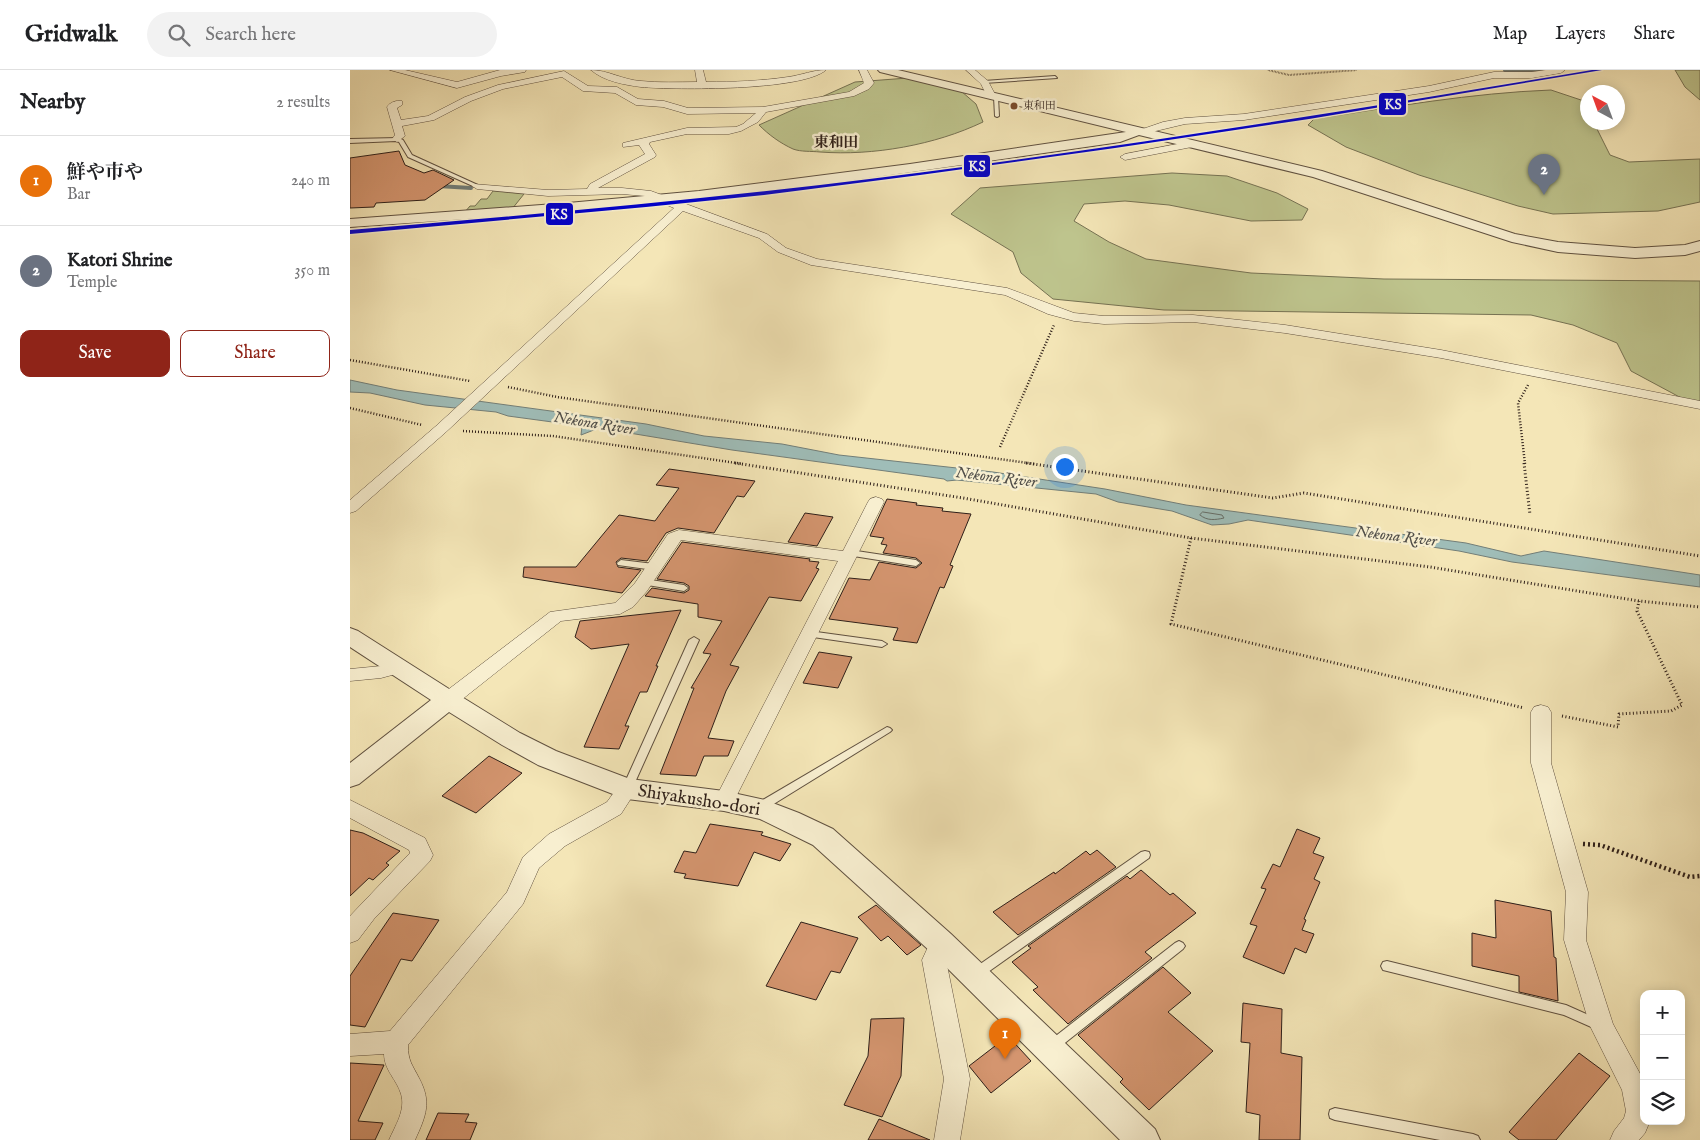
<!DOCTYPE html>
<meta charset="utf-8">
<style>
:root{--surface:#fff;--page:#f2f2f2;--text:#202124;--muted:#757577;--line:#e0e0e0;--accent:#8f2418}
body{margin:0;font-family:"IM FELL English","Noto Serif JP",serif;background:var(--page);color:var(--text)}
.controls{position:absolute;right:15px;bottom:15px;display:grid;overflow:hidden;border-radius:10px;box-shadow:0 2px 12px #0003}
.controls button{width:45px;height:45px;display:grid;place-items:center;padding:0;border:0;border-bottom:1px solid var(--line);background:var(--surface);color:var(--text);font:25px sans-serif}
.compass{position:absolute;left:1230px;top:15px;width:45px;height:45px;border-radius:50%;background:var(--surface);box-shadow:0 2px 12px #0003;rotate:319deg}
.you{position:absolute;left:714px;top:396px;width:18px;height:18px;margin:-12px;border:4px solid #fff;border-radius:50%;background:#1a73e8;box-shadow:0 0 0 8px #1a73e833}
.badge{display:grid;place-items:center;width:32px;height:32px;border-radius:50%;background:var(--accent);color:#fff;font-size:16px;font-weight:700}
.pin{position:absolute;translate:-50% -41px;filter:drop-shadow(0 1px 2px #0008)}
.pin::after{content:'';position:absolute;top:26px;width:18px;height:15px;background:inherit;clip-path:polygon(0 0,100% 0,50% 100%)}
.list{margin:0;padding:0;list-style:none}
h2{display:flex;justify-content:space-between;align-items:center;height:65px;margin:0;padding:0 20px;font-size:21px}
h2 small{font-size:16px;font-weight:400;color:var(--muted)}
.list li{display:grid;grid-template-columns:32px 1fr auto;gap:15px;align-items:center;box-sizing:border-box;height:90px;padding:0 20px;border-top:1px solid var(--line)}
.list b{display:block;font-size:19px;white-space:nowrap}
.list p{margin:0;font-size:16px;white-space:nowrap;color:var(--muted)}
.list em{font-size:16px;font-style:normal;color:var(--muted)}
.actions{display:flex;gap:10px;padding:15px 20px}
.actions a{flex:1;padding:11px 0;border:1px solid var(--accent);border-radius:10px;text-align:center;font-size:18px;color:var(--accent)}
.actions .main{background:var(--accent);color:#fff}
.icon{flex:none;width:28px;height:28px;fill:none;stroke:currentColor;stroke-width:2;stroke-linecap:round;stroke-linejoin:round}
.map{position:relative;flex:none;width:1350px;height:1070px;overflow:hidden}
header{display:flex;align-items:center;gap:30px;box-sizing:border-box;height:70px;padding:0 25px;background:var(--surface);border-bottom:1px solid var(--line)}
header strong{font-size:24px}
nav{display:flex;gap:28px;margin-inline-start:auto;font-size:18px}
.search{width:350px;height:45px;background:var(--page);display:flex;align-items:center;gap:12px;box-sizing:border-box;padding:0 18px;border-radius:28px;color:var(--muted);font-size:19px}
main{display:flex}
aside{flex:1;background:var(--surface)}
.map>svg:first-child{display:block}
.green{fill:#bec48d;stroke:#767253}
.water{fill:#9fbdb8;stroke:#727e78}
.lines{fill:none;stroke-linecap:round;stroke-linejoin:round}
.shore{stroke:#666e68;stroke-width:1}
.stream{stroke:#727e78;stroke-width:4}
.building{fill:#d4956f;stroke:#2e1f19}
.service-casing{stroke:#605140;stroke-width:2}
.minor-casing{stroke:#605140;stroke-width:1}
.tertiary-casing{stroke:#605140;stroke-width:2}
.path-far3{stroke:#2e1f19;stroke-width:2;stroke-dasharray:0.5 1;stroke-linecap:butt}
.path-far2{stroke:#2e1f19;stroke-width:2.5;stroke-dasharray:1 2;stroke-linecap:butt}
.path-far1{stroke:#2e1f19;stroke-width:3;stroke-dasharray:1 2.5;stroke-linecap:butt}
.path{stroke:#2e1f19;stroke-width:4.5;stroke-dasharray:2 3;stroke-linecap:butt}
.service{fill:#f8efd0;fill-rule:evenodd}
.minor{fill:#f8efd0;fill-rule:evenodd}
.tertiary{fill:#f8efd0;fill-rule:evenodd}
.rail-1-casing{stroke:#f8efd0;stroke-width:3}
.rail-1{fill:#0000cd;fill-rule:evenodd}
.bus-dot{fill:#7a4b2a;stroke:#f8efd0;stroke-width:2}
.labels{text-anchor:middle;dominant-baseline:central;stroke-width:5;stroke-linejoin:round;paint-order:stroke}
.far-bus-label{font-size:11px;fill:#2e1f19;stroke:#f8efd0;text-anchor:start}
.far-quarter-label{font-size:15px;font-weight:bold;fill:#2e1f19;stroke:#f8efd0}
.water-label{font-size:16px;font-style:italic;fill:#504e49;stroke:#f8efd0}
.near-street-label{font-size:18px;fill:#2e1f19;stroke:#f8efd0}
.line-badge{stroke:#f8efd0;stroke-width:2}
.badge-label{font-size:14px;text-anchor:middle;font-weight:bold;fill:#fff}
</style>
<header>
<strong>Gridwalk</strong>
<div class="search"><svg class="icon" aria-label="search" viewBox="0 0 24 24"><circle cx="10" cy="10" r="6"/><path d="M15 15l6 6"/></svg>Search here</div>
<nav><a>Map</a><a>Layers</a><a>Share</a></nav>
</header>
<main>
<aside>
<h2>Nearby<small>2 results</small></h2>
<ul class="list">
<li><span class="badge" style="background:#e8710a">1</span><div><b>鮮や市や</b><p>Bar</p></div><em>240 m</em></li>
<li><span class="badge" style="background:#6b7280">2</span><div><b>Katori Shrine</b><p>Temple</p></div><em>350 m</em></li>
</ul>
<div class="actions"><a class="main">Save</a><a>Share</a></div>
</aside>
<div class="map">
<svg width="1350" height="1070" viewBox="0 0 1350 1070">
<rect width="100%" height="100%" fill="#f4e6b7"/>
<filter id="stains"><feTurbulence type="fractalNoise" baseFrequency=".004" numOctaves="4"/><feColorMatrix values="0 0 0 0 .2 0 0 0 0 .09 0 0 0 0 .02 0 0 0 .5 -.17"/></filter>
<radialGradient id="worn" r=".72"><stop offset=".6" stop-color="#630" stop-opacity="0"/><stop offset="1" stop-color="#630" stop-opacity=".3"/></radialGradient>
<g class="green">
<polygon points="1325,0 1350,0 1350,30 1335,17"/>
<path d="M 571,7 L 611,21 L 626,34 L 633,52 C 585,75 523,86 470,82 C 461,81 451,82 443,79 C 430,73 419,65 409,55 L 505,12 Z"/>
<path d="M 1201,20 L 1234,31 L 1237,38 L 1238,52 L 1244,53 L 1260,85 L 1279,92 L 1350,89 L 1350,132 L 1308,141 L 1203,144 L 1168,136 L 1069,105 L 996,77 L 958,55 L 964,49 C 1043,37 1121,23 1201,20 Z"/>
<polygon points="822,103 877,106 927,123 958,139 952,150 901,151 819,135 775,131 734,134 724,151 759,172 796,189 901,203 1034,209 1350,211 1350,338 1281,301 1267,273 1223,255 1181,245 814,240 703,229 671,203 663,182 601,144 630,118"/>
<polygon points="143,121 174,124 162,139 114,143 120,136 125,136 131,129 137,129"/>
</g>
<polygon class="water" points="0,310 47,320 296,354 354,366 432,374 489,385 643,402 755,419 836,435 1116,473 1171,486 1194,481 1350,505 1350,517 1162,492 1109,481 898,450 879,454 862,455 822,441 768,432 746,424 607,410 597,411 594,409 382,380 249,358 231,365 232,356 158,346 146,342 75,335 20,323 0,322"/>
<g class="lines">
<path class="shore" d="M 853,442 L 872,445 L 874,448 C 865,450 857,451 850,445 Z"/>
<g class="stream">
<polyline points="1155,0 1168,2 1191,0"/>
<polyline points="88,116 121,118"/>
</g>
</g>
<g class="building">
<polygon points="49,81 55,95 74,103 83,100 104,110 75,130 26,133 24,137 0,138 0,88"/>
<polygon points="319,399 405,411 394,427 387,426 364,463 328,458 316,463 297,491 271,488 266,492 268,497 291,500 272,523 173,507 174,497 226,497 269,445 305,451 329,418 306,415"/>
<polygon points="537,429 567,433 566,435 593,438 592,441 621,444 600,495 603,496 594,518 590,517 567,573 543,570 548,558 479,549 499,508 520,510 529,492 566,498 572,493 566,488 533,483 537,475 531,474 534,468 520,466"/>
<polygon points="455,443 483,447 467,476 438,472"/>
<polygon points="332,472 460,489 459,491 469,492 466,498 469,499 451,531 419,527 380,595 389,597 376,621 358,668 384,671 378,686 354,686 346,706 310,704 344,618 341,618 361,584 353,583 372,551 348,547 348,534 295,526 302,518 334,523 339,520 339,516 334,513 307,509"/>
<polygon points="331,540 306,596 308,596 297,622 290,622 275,656 279,656 269,679 234,677 279,574 241,579 225,567 230,551"/>
<polygon points="469,582 502,587 488,618 453,613"/>
<polygon points="139,686 172,703 126,743 92,726"/>
<polygon points="360,754 413,762 411,765 441,774 430,791 404,782 388,816 334,808 336,804 324,802 334,781 346,783"/>
<polygon points="947,759 970,768 963,783 974,787 964,809 970,812 954,849 956,850 952,860 964,864 956,883 945,878 934,904 893,887 907,856 900,854 916,819 911,818 923,794 930,797"/>
<polygon points="0,760 13,763 50,781 36,793 39,795 23,810 19,808 0,826"/>
<polygon points="747,780 766,797 668,865 643,842 704,802 705,804 736,781 740,785"/>
<polygon points="791,800 820,825 823,823 846,843 795,882 802,888 718,954 683,920 688,917 662,892 681,878 678,876 777,806 780,809"/>
<polygon points="1145,830 1201,841 1204,887 1206,888 1208,931 1169,922 1169,906 1122,896 1122,863 1146,868"/>
<polygon points="526,835 571,875 557,885 538,866 531,871 508,847"/>
<polygon points="43,843 89,850 62,891 51,889 15,957 0,955 0,906"/>
<polygon points="451,852 508,868 490,903 481,901 466,930 416,916"/>
<polygon points="813,897 841,923 818,942 863,981 799,1040 770,1012 773,1009 728,965"/>
<polygon points="893,933 932,939 931,983 952,987 950,1070 909,1070 910,1045 896,1042 900,973 891,972"/>
<polygon points="554,948 551,1006 532,1047 494,1035 518,986 521,949"/>
<polygon points="658,966 681,991 641,1023 619,996"/>
<polygon points="1229,983 1260,1006 1206,1070 1169,1070 1159,1062"/>
<polygon points="0,993 34,995 8,1051 33,1053 25,1070 0,1070"/>
<polygon points="88,1043 119,1044 115,1052 127,1053 120,1070 76,1070"/>
<polygon points="529,1049 580,1070 518,1070"/>
</g>
<g class="lines">
<defs>
<g id="service">
<polygon points="705,6 707,8 634,13 632,12 634,11"/>
<polygon points="646,26 648,27 649,46 647,47 645,46 644,27"/>
<polygon points="49,68 53,70 62,85 130,116 125,117 58,87 49,72 46,71 0,73 0,69"/>
<polygon points="500,480 566,490 570,493 566,496 497,485 496,483"/>
<polygon points="271,490 304,494 308,497 304,500 268,495 267,493"/>
<polygon points="294,509 334,515 338,518 334,521 291,514 290,512"/>
<polygon points="459,561 532,571 537,574 532,577 456,566 455,564 456,562"/>
<polygon points="344,567 349,570 282,719 281,722 277,723 273,722 272,719 339,570"/>
<polygon points="537,657 540,658 542,660 540,662 414,740 410,741 406,740 405,737 406,734"/>
<polygon points="795,781 799,782 800,785 799,788 631,907 627,908 623,907 621,903 623,899 791,782"/>
<polygon points="829,871 833,873 835,876 833,879 706,980 702,982 698,980 696,976 698,972 825,873"/>
<polygon points="1037,891 1216,935 1252,951 1254,955 1252,959 1248,960 1214,945 1037,901 1033,900 1031,896 1033,892"/>
<polygon points="985,1038 1123,1064 1128,1066 1130,1070 1090,1070 985,1050 980,1048 979,1044 980,1040"/>
</g>
<g id="minor">
<polygon points="40,0 55,0 107,12 150,0 176,0 175,2 151,6 107,18"/>
<path d="M 241,0 C 258,0 273,10 291,11 C 309,13 328,12 347,12 L 345,0 L 353,0 L 356,12 C 384,12 411,11 438,7 C 452,5 463,0 476,0 C 452,21 326,20 291,17 C 275,15 253,11 241,0 Z"/>
<path d="M 509,0 L 517,0 L 524,13 L 519,19 L 504,26 L 416,42 L 408,52 L 391,61 L 379,64 L 337,64 L 300,72 L 299,74 L 306,85 L 305,87 L 248,118 L 272,118 L 301,121 L 417,164 L 436,178 L 467,189 L 657,218 L 724,243 L 754,246 L 843,245 L 935,255 L 1091,280 L 1350,331 L 1350,339 L 1091,288 L 935,263 L 843,252 L 754,254 L 724,251 L 698,244 L 655,225 L 461,195 L 428,182 L 409,168 L 333,141 L 96,362 L 6,441 L 0,443 L 0,430 L 86,356 L 324,138 L 295,126 L 272,124 L 198,126 L 127,119 L 122,116 L 123,114 L 198,120 L 237,119 L 240,114 L 295,84 L 289,75 L 273,77 L 273,73 L 337,58 L 386,57 L 393,54 L 406,43 L 337,44 L 313,37 L 286,35 L 265,23 L 233,21 L 212,7 L 153,19 L 121,31 L 84,50 L 52,56 L 55,66 L 47,72 L 42,69 L 45,65 L 37,37 C 40,32 47,30 52,31 L 52,35 L 47,38 L 51,50 L 78,46 L 115,27 L 148,15 L 214,1 L 238,16 L 267,17 L 288,29 L 314,31 L 338,38 L 413,37 L 499,22 L 514,13 Z"/>
<polygon points="616,0 625,0 638,11 646,26 644,28 638,28 631,14"/>
<polygon points="1196,0 1215,0 1211,3 1182,8 1144,8 1079,22 894,50 835,54 789,65 784,62 813,52 835,48 894,44 1079,16 1144,2 1182,2"/>
<polygon points="843,71 847,72 847,76 775,90 770,87 775,84"/>
<polygon points="526,427 532,429 534,432 381,737 374,739 367,737 364,731 488,491 331,470 297,521 283,537 270,544 211,551 105,635 98,637 91,635 88,630 91,625 200,542 265,533 285,513 318,464 329,460 493,481 518,432 520,429"/>
<polygon points="50,591 57,593 59,597 57,601 31,608 0,611 0,599 31,596"/>
<polygon points="1191,635 1198,637 1201,642 1201,693 1238,822 1236,870 1263,954 1294,1011 1294,1051 1300,1051 1295,1063 1289,1070 1260,1070 1264,1061 1274,1048 1276,1041 1272,1020 1240,956 1214,870 1216,822 1181,693 1181,642 1184,637"/>
<path d="M 277,711 L 284,714 L 287,719 L 271,744 L 215,776 L 189,798 L 173,834 L 58,975 C 58,991 62,994 69,1008 C 82,1032 76,1046 65,1070 L 39,1070 C 45,1056 56,1040 51,1024 C 47,1010 34,1000 34,984 L 0,986 L 0,964 L 40,961 L 157,822 L 173,787 L 199,764 L 257,732 L 270,714 Z"/>
<polygon points="0,730 75,768 83,785 80,791 24,849 8,870 0,873 0,846 60,783 59,780 0,748"/>
<polygon points="591,863 599,866 602,873 596,890 620,1009 610,1070 584,1070 594,1009 572,890 583,866"/>
</g>
<g id="tertiary">
<path d="M 528,0 L 548,0 L 972,101 L 1165,164 L 1208,172 L 1285,178 L 1335,175 L 1350,171 L 1350,181 L 1335,185 L 1285,188 L 1208,182 L 1162,172 L 963,107 L 789,65 L 770,72 C 630,92 490,114 349,129 C 233,142 117,149 0,157 L 0,149 L 218,133 L 349,121 L 560,94 L 776,62 L 530,2 Z"/>
<polygon points="0,558 8,561 107,624 170,663 206,681 280,709 374,721 415,730 449,743 483,759 601,864 805,1059 810,1070 770,1070 581,882 463,775 410,749 374,741 277,729 268,726 188,695 152,675 99,642 9,714 0,717 0,693 81,630 0,577"/>
</g>
</defs>
<use href="#service" class="service-casing"/>
<use href="#minor" class="minor-casing"/>
<use href="#tertiary" class="tertiary-casing"/>
<polyline class="path-far3" points="918,0 939,5 1007,0"/>
<g class="path-far2">
<polyline points="0,290 120,311"/>
<polyline points="158,317 207,327 685,394"/>
<polyline points="0,338 72,355"/>
<polyline points="113,361 203,366 393,394"/>
<polyline points="650,377 704,255"/>
<polyline points="1175,394 1168,333 1178,315"/>
</g>
<g class="path-far1">
<polyline points="385,393 613,428 841,468 1080,497 1289,531 1350,537"/>
<polyline points="676,393 923,428 954,423 1350,486"/>
<polyline points="1174,393 1180,445"/>
<polyline points="841,468 821,554 1174,638"/>
<polyline points="1212,646 1268,657 1269,644 1321,641 1332,635 1287,541 1289,531"/>
</g>
<polyline class="path" points="1233,774 1250,775 1340,807 1350,806"/>
<use href="#service" class="service"/>
<use href="#minor" class="minor"/>
<use href="#tertiary" class="tertiary"/>
<defs>
<path id="rail-1" d="M 1242,0 L 1252,0 L 959,49 L 765,78 L 570,105 L 414,125 L 296,137 L 0,164 L 0,160 C 157,147 314,133 470,115 C 728,84 986,43 1242,0 Z"/>
</defs>
<use href="#rail-1" class="rail-1-casing"/>
<use href="#rail-1" class="rail-1"/>
</g>
<circle class="bus-dot" cx="664" cy="36" r="4.5"/>
<g class="labels">
<g class="far-bus-label">
<text x="673" y="36">東和田</text>
</g>
<g class="far-quarter-label">
<text x="486" y="72">東和田</text>
</g>
<g class="water-label">
<text transform="translate(244 354) rotate(9)">Nekona River</text>
<text transform="translate(646 408) rotate(7)">Nekona River</text>
<text transform="translate(1046 467) rotate(7)">Nekona River</text>
</g>
<g class="near-street-label">
<text transform="translate(349 731) rotate(9)">Shiyakusho-dori</text>
</g>
</g>
<g class="line-badge">
<rect x="1028" y="22" width="29" height="24" rx="5" fill="#0000cd"/>
<rect x="613" y="84" width="28" height="24" rx="5" fill="#0000cd"/>
<rect x="195" y="132" width="29" height="24" rx="5" fill="#0000cd"/>
</g>
<g class="badge-label">
<text x="1043" y="39">KS</text>
<text x="627" y="101">KS</text>
<text x="209" y="149">KS</text>
</g>
<rect width="100%" height="100%" filter="url(#stains)"/>
<rect width="100%" height="100%" fill="url(#worn)"/>
</svg>
<div class="controls">
<button>+</button>
<button>−</button>
<button><svg class="icon" aria-label="layers" viewBox="0 0 24 24"><path d="M12 4l9 5-9 5-9-5zM3 14l9 5 9-5"/></svg></button>
</div>
<svg class="compass" viewBox="-18 -18 36 36"><path d="M0-13l5 13h-10z" fill="#e53935"/><path d="M0 13l5-13h-10z" fill="#757577"/></svg>
<div class="you"></div>
<div class="pin badge" style="left:655px;top:989px;background:#e8710a">1</div>
<div class="pin badge" style="left:1194px;top:125px;background:#6b7280">2</div>
</div>
</main>
